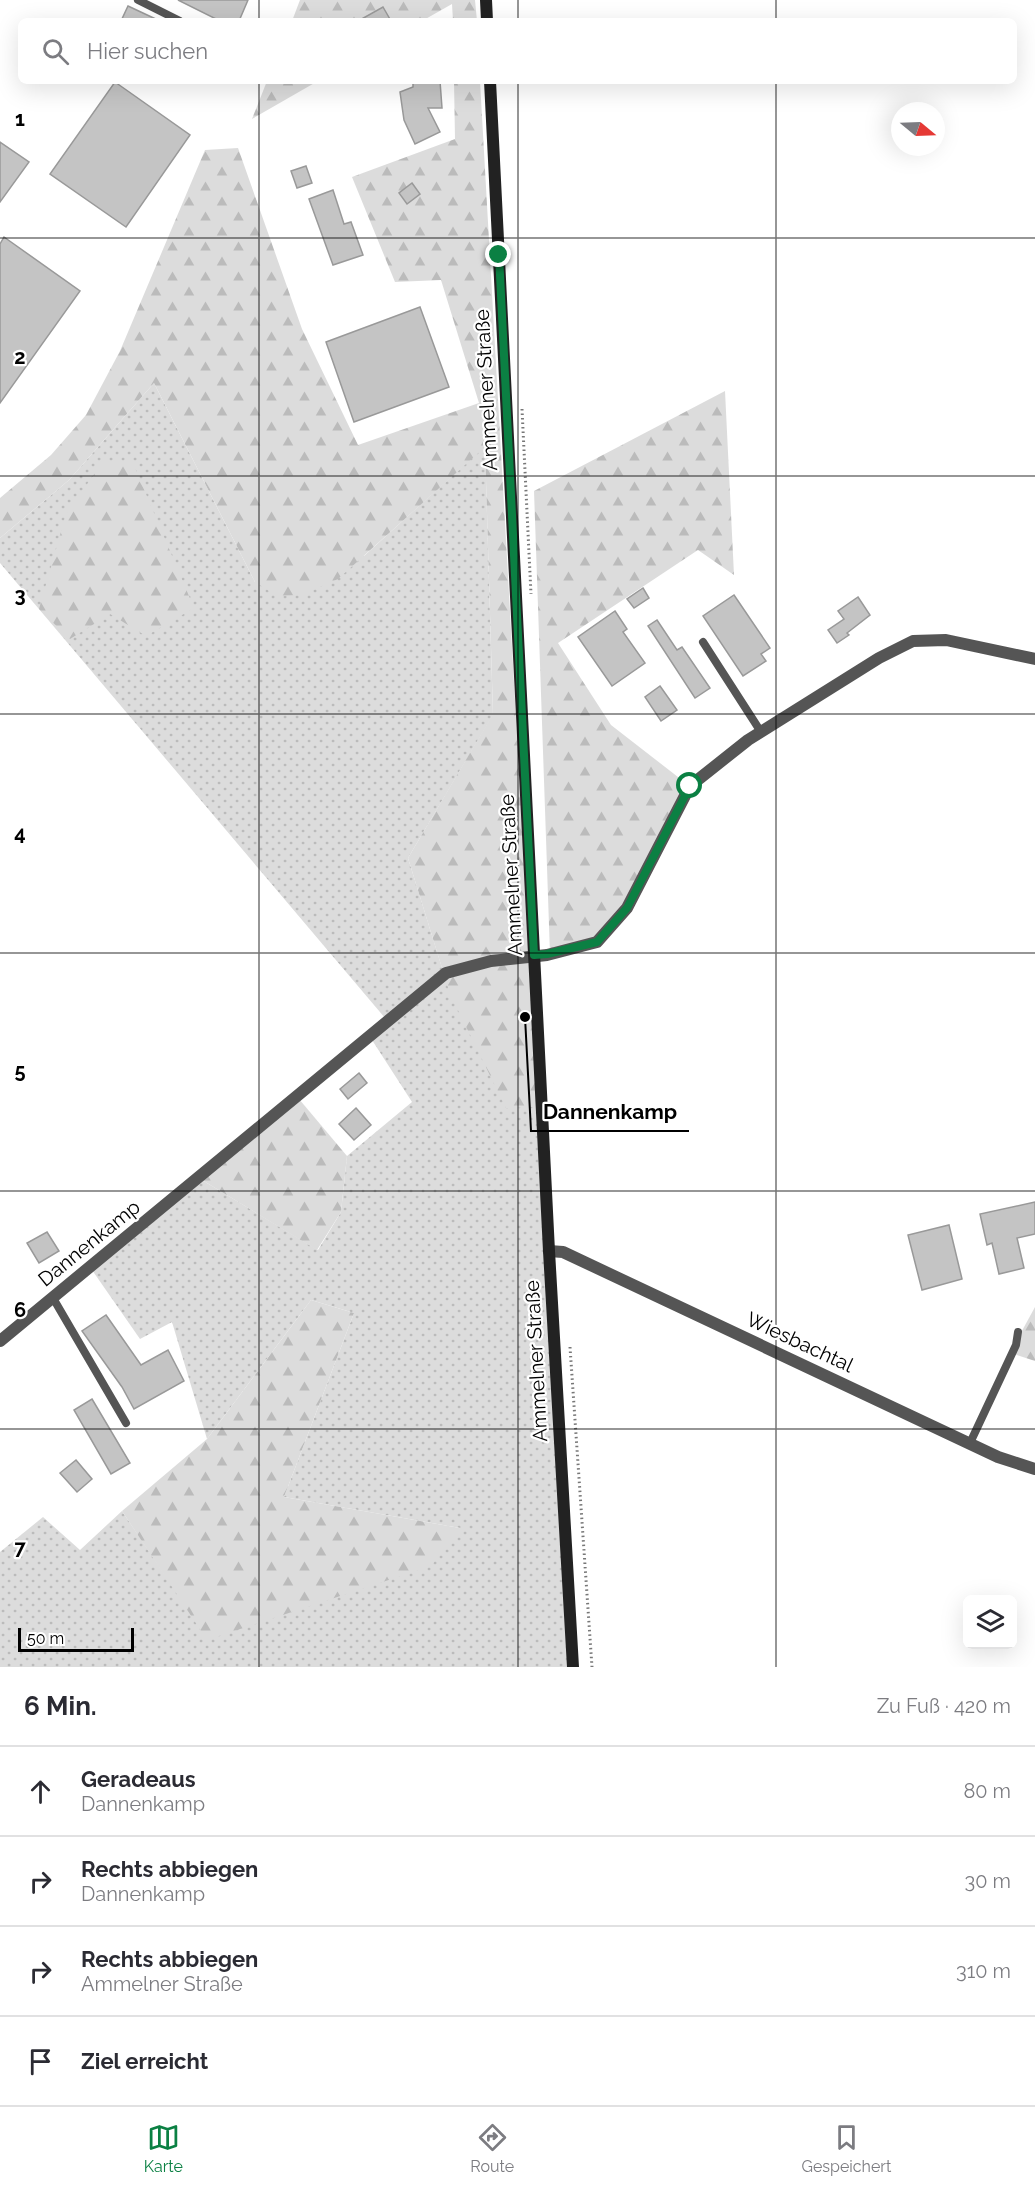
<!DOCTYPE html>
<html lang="de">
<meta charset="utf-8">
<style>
:root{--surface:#fff;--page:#f2f2f3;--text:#2b2b33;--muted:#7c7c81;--line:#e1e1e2;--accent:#0b8043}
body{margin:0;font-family:Raleway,sans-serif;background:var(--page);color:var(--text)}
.controls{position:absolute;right:18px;bottom:18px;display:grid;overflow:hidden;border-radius:9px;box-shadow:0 6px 24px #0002}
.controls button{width:54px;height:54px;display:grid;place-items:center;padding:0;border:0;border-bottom:2px solid var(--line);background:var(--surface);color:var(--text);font:30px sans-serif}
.compass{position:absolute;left:891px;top:102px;width:54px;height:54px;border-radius:50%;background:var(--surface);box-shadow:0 6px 24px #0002;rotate:109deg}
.scale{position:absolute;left:18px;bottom:15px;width:116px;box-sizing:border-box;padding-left:6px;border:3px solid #000;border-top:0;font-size:16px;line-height:21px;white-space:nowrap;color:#000;-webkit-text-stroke:4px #fff;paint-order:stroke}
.stop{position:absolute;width:18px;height:18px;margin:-14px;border:4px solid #0b8043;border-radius:50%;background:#fff}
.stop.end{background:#0b8043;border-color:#fff;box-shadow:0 2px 6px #0008}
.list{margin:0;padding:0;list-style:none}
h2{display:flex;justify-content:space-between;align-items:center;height:78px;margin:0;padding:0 24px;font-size:26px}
h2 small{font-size:20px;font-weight:400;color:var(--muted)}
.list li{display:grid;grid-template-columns:39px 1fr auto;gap:18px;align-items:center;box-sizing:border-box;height:90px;padding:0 24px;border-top:2px solid var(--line)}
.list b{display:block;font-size:22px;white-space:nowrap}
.list p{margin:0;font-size:20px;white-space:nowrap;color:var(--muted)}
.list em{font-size:20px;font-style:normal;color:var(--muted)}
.icon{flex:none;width:33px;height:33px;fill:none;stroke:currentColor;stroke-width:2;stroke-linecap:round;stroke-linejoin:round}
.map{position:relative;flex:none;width:1035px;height:1667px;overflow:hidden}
.search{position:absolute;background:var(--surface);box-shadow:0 6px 24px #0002;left:18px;right:18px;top:18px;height:66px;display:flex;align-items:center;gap:15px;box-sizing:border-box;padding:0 21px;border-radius:9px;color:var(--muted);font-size:22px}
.sheet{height:438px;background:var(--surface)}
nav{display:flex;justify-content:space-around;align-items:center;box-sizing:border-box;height:84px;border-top:2px solid var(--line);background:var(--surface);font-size:16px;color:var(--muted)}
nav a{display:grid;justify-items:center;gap:3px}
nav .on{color:var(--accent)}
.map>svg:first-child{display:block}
.grass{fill:url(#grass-dots)}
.forest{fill:url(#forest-firs)}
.building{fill:#c4c4c4;stroke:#999;stroke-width:1.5}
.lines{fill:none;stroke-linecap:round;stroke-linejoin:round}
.path{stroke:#777;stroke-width:3;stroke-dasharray:1.5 3;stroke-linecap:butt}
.lane{stroke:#555;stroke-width:8}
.street{stroke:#555;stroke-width:12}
.secondary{stroke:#222;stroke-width:12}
.route{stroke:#0b8043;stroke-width:8}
.grid{fill:none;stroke:#000;stroke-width:1.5;stroke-opacity:0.55}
.labels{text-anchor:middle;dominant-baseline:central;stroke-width:4.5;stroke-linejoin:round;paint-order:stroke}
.street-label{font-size:20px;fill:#000;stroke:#fff}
.grid-label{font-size:20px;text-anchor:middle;font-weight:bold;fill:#000;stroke:#fff;stroke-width:4.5;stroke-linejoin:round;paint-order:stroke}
.leader{fill:none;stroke:#000;stroke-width:2}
.callout-dot{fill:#000;stroke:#fff;stroke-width:2}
.callout-label{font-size:21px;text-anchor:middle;font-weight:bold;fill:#000;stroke:#fff;stroke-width:4.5;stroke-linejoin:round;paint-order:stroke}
</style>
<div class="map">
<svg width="1035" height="1667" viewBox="0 0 1035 1667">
<defs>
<pattern id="grass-dots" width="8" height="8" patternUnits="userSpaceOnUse" patternTransform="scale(1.5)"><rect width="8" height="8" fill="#dcdcdc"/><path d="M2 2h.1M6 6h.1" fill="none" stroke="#bbb" stroke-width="1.8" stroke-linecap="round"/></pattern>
<pattern id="forest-firs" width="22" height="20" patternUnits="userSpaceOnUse" patternTransform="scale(1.5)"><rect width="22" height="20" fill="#dcdcdc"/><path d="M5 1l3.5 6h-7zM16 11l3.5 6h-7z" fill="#bbb"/></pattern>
</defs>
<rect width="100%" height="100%" fill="#fff"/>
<g class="grass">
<polygon points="154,383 255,582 364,556 485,446 493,715 408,858 443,971 385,1018 0,563 0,538 69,480"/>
<polygon points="445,978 538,1107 573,1667 0,1667 0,1552 43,1517 80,1550 122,1511 208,1639 460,1528 284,1497 354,1313 311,1300 207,1439 172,1322 140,1339 92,1270 202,1180 318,1250 341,1212 347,1156 412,1102 372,1040"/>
</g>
<g class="forest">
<polygon points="300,0 475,0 477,21 453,21 452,4 422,21 292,21"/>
<polygon points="267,81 318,81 252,119"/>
<polygon points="454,81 480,81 538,1107 506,1108 450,994 408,858 493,714 485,447 338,579 302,595 277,596 255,582 154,383 69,480 0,538 0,498 51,455 86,415 120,351 205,150 238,148 302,329 358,445 479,403 441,280 395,282 352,177 455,139"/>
<polygon points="725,391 734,575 698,550 558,643 611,725 687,784 625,906 596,940 550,954 534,491"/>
<polygon points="102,463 133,463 194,608 146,636 110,614 70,639 39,609 66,514"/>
<polygon points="299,1099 347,1156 341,1212 317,1250 202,1180"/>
<polygon points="311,1300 354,1313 284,1497 460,1528 431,1566 207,1640 122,1511 207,1439"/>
<polygon points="1035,1307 1035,1361 1014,1354 1012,1349"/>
</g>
<g class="building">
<polygon points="178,0 248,0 239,21 220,21"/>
<polygon points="128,6 160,21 121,21"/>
<polygon points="383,7 391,21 358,21"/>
<polygon points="413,81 440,81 442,108 428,108 440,132 415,144 404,120 400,92 413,87"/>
<polygon points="115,82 190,135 126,227 50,174"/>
<polygon points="0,142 29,162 0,202"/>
<polygon points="306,166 312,183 297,188 291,171"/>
<polygon points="412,183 420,194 407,204 399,193"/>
<polygon points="333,190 344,224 351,222 363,255 333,265 309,199"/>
<polygon points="4,237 80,291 0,403 0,244"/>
<polygon points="420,307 449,387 354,422 326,342"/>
<polygon points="643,588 649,598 634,608 627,599"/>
<polygon points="734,595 770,648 761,654 766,661 743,676 703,616"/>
<polygon points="858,597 870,615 847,633 849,635 837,643 828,630 844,619 838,611"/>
<polygon points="615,611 627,629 623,632 645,663 612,686 578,637"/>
<polygon points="657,620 677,650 682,647 710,688 695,698 648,626"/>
<polygon points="660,686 677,710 661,721 645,697"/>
<polygon points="359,1073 367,1083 348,1099 340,1089"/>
<polygon points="356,1108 371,1125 354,1140 339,1124"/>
<polygon points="1035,1202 1035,1234 1017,1238 1024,1268 999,1274 992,1243 987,1245 980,1214"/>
<polygon points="949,1225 962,1279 922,1290 908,1235"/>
<polygon points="47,1232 59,1251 39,1263 27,1243"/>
<polygon points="106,1315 141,1365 168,1350 184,1381 134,1409 122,1387 82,1331"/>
<polygon points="92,1399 130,1463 111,1474 74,1410"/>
<polygon points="76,1460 92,1479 77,1492 60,1473"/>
</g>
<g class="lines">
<g class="path">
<polyline points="522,409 531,594"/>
<polyline points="570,1347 592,1667"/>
</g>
<g class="lane">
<polyline points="138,0 180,21"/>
<polyline points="703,642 761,732"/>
<polyline points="53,1298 126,1423"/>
<polyline points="970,1443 1016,1345 1018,1332"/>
</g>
<g class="street">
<polyline points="549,1251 563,1252 998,1457 1035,1469"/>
<polyline points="0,1341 446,973 491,961 547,955 597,942 627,908 690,786 748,740 879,658 913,641 946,640 1035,659"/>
</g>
<g class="secondary">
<polyline points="486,0 487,21"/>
<polyline points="490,81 549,1251 573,1667"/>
</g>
</g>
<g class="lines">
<polyline class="route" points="499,255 534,955 547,954 597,942 627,908 690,786"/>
</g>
<path class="grid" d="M 259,0 L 259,21M 518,0 L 518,21M 776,0 L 776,21M 259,81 L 259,1667M 518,81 L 518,1667M 776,81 L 776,1667M 0,238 L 1035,238M 0,476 L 1035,476M 0,714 L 1035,714M 0,953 L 1035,953M 0,1191 L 1035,1191M 0,1429 L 1035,1429"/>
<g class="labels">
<g class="street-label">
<text transform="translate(486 390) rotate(-93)">Ammelner Straße</text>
<text transform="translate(511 875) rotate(-93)">Ammelner Straße</text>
<text transform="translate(89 1243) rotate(-39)">Dannenkamp</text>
<text transform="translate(800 1342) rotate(25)">Wiesbachtal</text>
<text transform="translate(536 1361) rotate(-93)">Ammelner Straße</text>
</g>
</g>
<g class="grid-label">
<text x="20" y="126">1</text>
<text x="20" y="364">2</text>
<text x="20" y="602">3</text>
<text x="20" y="840">4</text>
<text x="20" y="1078">5</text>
<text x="20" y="1317">6</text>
<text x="20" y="1555">7</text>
</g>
<path class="leader" d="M525 1017L531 1131H689"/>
<circle class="callout-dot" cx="525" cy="1017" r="6"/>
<g class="callout-label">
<text x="610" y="1119">Dannenkamp</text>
</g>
</svg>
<div class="controls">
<button><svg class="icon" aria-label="layers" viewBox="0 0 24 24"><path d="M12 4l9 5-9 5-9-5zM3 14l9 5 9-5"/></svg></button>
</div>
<svg class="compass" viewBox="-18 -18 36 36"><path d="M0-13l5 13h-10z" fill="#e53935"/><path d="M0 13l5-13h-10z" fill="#7c7c81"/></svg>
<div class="scale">50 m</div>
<div class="stop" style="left:690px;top:786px"></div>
<div class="stop end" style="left:499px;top:255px"></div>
<div class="search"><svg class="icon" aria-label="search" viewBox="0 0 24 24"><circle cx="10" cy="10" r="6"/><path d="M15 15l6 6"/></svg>Hier suchen</div>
</div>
<section class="sheet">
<h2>6 Min.<small>Zu Fuß · 420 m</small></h2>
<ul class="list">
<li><svg class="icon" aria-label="ahead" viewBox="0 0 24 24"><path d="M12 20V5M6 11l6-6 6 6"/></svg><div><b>Geradeaus</b><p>Dannenkamp</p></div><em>80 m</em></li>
<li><svg class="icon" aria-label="right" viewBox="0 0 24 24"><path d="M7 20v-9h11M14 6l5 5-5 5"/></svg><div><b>Rechts abbiegen</b><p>Dannenkamp</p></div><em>30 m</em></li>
<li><svg class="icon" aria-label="right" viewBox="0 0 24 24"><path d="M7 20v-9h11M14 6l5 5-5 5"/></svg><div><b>Rechts abbiegen</b><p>Ammelner Straße</p></div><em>310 m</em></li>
<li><svg class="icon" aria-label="arrive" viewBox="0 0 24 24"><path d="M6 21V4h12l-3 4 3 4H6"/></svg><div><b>Ziel erreicht</b></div></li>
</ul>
</section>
<nav>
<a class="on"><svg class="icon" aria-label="map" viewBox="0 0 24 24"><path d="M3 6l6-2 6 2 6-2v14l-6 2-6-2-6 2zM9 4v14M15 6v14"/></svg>Karte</a>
<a><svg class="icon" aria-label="directions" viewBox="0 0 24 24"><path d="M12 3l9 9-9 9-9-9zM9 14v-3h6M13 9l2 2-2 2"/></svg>Route</a>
<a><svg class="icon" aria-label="saved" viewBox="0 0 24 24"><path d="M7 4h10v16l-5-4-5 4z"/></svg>Gespeichert</a>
</nav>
